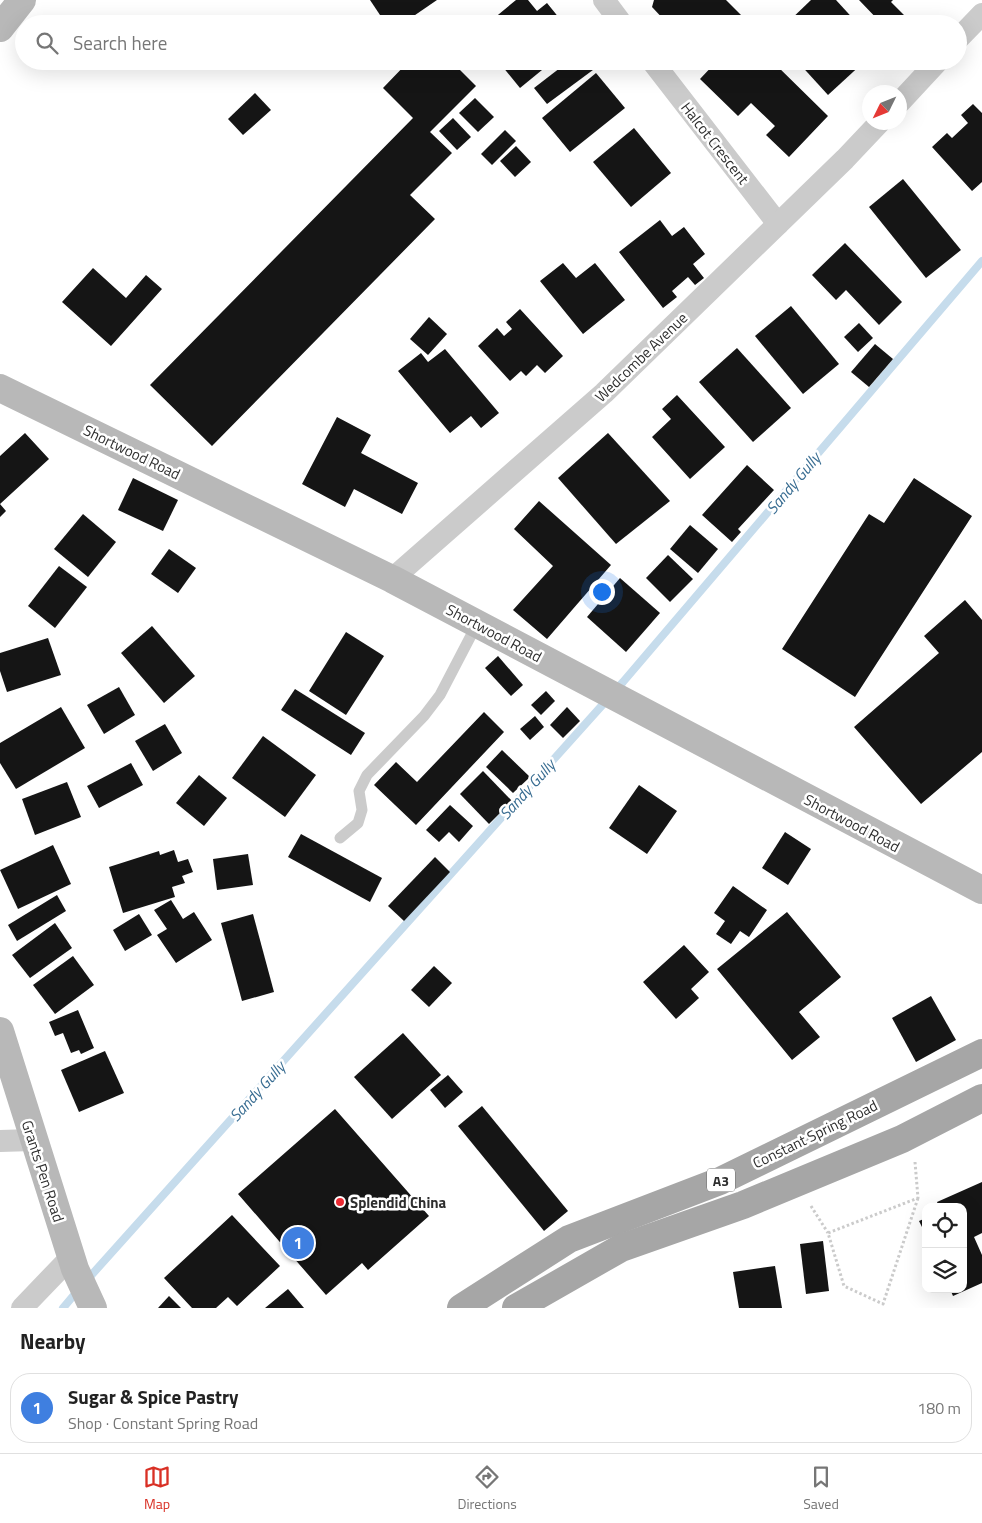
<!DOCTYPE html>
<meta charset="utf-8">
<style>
:root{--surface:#fff;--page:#f6f6f6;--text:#222;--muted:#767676;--line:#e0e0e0;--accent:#d93025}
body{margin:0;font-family:"Titillium Web",sans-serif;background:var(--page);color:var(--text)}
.controls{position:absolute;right:15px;bottom:15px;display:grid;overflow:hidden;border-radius:10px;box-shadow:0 5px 20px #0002}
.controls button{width:45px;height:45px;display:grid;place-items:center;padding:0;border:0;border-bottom:1px solid var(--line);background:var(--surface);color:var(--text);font:25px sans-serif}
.compass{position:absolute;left:862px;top:85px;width:45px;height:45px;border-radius:50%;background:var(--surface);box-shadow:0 5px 20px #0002;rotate:227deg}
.you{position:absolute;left:601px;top:591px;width:18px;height:18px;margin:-12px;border:4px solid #fff;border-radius:50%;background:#1a73e8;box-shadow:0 0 0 8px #1a73e833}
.badge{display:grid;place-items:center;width:32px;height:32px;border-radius:50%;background:var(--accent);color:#fff;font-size:16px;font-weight:700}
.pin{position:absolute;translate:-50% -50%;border:2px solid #fff;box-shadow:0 1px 5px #0006}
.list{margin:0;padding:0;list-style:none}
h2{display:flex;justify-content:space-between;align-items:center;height:65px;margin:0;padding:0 20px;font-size:21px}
h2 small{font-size:16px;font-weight:400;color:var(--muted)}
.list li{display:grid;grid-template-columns:32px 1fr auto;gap:15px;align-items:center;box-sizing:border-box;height:70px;margin:0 10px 10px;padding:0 10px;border:1px solid var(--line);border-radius:20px}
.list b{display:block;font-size:19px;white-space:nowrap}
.list p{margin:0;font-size:16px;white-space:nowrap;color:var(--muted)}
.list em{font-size:16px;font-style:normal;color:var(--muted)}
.icon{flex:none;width:28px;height:28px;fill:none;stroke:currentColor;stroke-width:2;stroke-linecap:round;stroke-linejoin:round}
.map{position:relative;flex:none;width:982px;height:1308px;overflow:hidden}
.search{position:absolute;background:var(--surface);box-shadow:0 5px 20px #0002;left:15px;right:15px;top:15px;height:55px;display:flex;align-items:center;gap:12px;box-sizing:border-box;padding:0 18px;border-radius:28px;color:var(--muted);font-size:19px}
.sheet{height:145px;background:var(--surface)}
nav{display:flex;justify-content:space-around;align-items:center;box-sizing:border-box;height:70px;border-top:1px solid var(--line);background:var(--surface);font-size:14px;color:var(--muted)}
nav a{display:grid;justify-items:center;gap:2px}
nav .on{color:var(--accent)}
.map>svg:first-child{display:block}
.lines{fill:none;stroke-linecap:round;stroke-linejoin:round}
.stream{stroke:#c6dcec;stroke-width:8}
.building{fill:#151515}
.path{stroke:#cbcbcb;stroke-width:3;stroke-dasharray:2.5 2.5;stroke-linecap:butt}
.lane{stroke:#cbcbcb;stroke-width:11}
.street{stroke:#cbcbcb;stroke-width:22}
.secondary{stroke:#b8b8b8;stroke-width:28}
.primary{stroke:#a6a6a6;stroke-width:28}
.poi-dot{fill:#eb2932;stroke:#fff;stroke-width:2}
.labels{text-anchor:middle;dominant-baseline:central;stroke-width:5;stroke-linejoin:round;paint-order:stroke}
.shield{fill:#fff;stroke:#6d6d6d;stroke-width:1}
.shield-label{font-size:14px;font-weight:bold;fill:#2e2e2e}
.street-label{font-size:15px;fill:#2e2e2e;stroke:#fff}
.poi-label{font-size:15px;font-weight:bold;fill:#2e2e2e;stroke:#fff;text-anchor:start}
.water-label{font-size:16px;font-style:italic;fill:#396d92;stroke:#fff}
</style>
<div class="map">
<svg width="982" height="1308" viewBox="0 0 982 1308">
<rect width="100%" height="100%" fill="#fff"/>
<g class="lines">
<g class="stream">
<polyline points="87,1280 623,682 982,261"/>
<polyline points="63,1308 79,1289"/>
</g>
</g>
<g class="building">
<polygon points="370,0 437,0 402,24 386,24"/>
<polygon points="516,0 528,0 537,11 547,3 564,24 487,24"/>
<polygon points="654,0 726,0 743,17 737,24 668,24 652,7"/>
<polygon points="811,0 836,0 858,24 786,24"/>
<polygon points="859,0 893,0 891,2 905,16 897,24 882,24"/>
<polygon points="409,61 451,61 476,86 430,132 452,153 410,195 435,219 212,446 150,385 413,118 383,88"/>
<polygon points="498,61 553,61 520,88"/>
<polygon points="569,61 593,61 597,67 547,104 534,88"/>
<polygon points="717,61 738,61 741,64 744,61 772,61 828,116 789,157 766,135 775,126 751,103 738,116 700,79"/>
<polygon points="797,61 865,61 828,95"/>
<polygon points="596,73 625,108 570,152 542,118"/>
<polygon points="255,93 271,110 243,135 228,119"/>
<polygon points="475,98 494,117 478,132 459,113"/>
<polygon points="973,104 982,113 982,182 972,191 932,147 947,133 952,138 968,123 961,115"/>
<polygon points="453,118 471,137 457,150 439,131"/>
<polygon points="634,128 671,173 631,207 593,162"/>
<polygon points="505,130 516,141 492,165 481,154"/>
<polygon points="516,146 531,162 515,177 500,161"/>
<polygon points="903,179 961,250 926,278 869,207"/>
<polygon points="660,220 672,236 684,227 705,254 693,264 704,278 695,285 688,277 672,291 677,297 663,308 619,252"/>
<polygon points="845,243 902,302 879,325 846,290 836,300 812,275"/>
<polygon points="563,263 576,278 595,263 625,300 583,334 540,281"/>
<polygon points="93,268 126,298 146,275 162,289 111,346 62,302"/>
<polygon points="791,306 839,364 803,394 755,336"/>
<polygon points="520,309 563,356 545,373 537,365 526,376 521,371 510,381 478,346 497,328 504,336 512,329 506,322"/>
<polygon points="429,317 447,334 428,355 410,339"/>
<polygon points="859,323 873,338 858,352 844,337"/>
<polygon points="875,344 893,359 869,387 851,372"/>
<polygon points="737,348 791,408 753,442 699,382"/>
<polygon points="445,349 499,413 481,428 471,416 450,433 398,371 421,353 428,362"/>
<polygon points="677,395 725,447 690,479 652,437 671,419 662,409"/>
<polygon points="337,417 371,435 361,453 418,483 402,514 354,489 345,507 302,484"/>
<polygon points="25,433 49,459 0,504 6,511 0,517 0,456"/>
<polygon points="608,433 670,501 616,544 558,478"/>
<polygon points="747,465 774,490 738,529 741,532 732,542 702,515"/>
<polygon points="133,478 178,500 163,531 118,510"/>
<polygon points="914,478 972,516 855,697 782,649 869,514 884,523"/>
<polygon points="539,501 611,565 547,639 513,610 553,566 514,529"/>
<polygon points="83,514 116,542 88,577 54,549"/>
<polygon points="690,525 718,549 698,573 670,549"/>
<polygon points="169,549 196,568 178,593 151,574"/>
<polygon points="668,555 693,579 670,602 646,578"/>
<polygon points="59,566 87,587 55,628 28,606"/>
<polygon points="620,578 660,613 626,652 587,617"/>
<polygon points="965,600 982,620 982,752 921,804 854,727 939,653 924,636"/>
<polygon points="152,626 195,676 164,703 121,653"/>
<polygon points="346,632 384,656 346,715 309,691"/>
<polygon points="48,638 61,675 7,692 0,671 0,653"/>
<polygon points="498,656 523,685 511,696 485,668"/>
<polygon points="119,687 135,715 104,734 87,705"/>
<polygon points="295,689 365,733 351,755 281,710"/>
<polygon points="546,691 555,701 541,715 531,705"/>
<polygon points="61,707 85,748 16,789 0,763 0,743"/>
<polygon points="567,707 580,721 563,738 550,725"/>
<polygon points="484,712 504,732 416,825 374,785 396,762 417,782"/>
<polygon points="535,716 544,727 530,740 520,729"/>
<polygon points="165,724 182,753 153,771 135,741"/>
<polygon points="263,736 316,775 285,817 232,778"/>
<polygon points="502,750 530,777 513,793 486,767"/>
<polygon points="131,763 143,785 99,808 87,786"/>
<polygon points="483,771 512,801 489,824 460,794"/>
<polygon points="199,775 227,798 204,826 176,803"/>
<polygon points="67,782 81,817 35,835 22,799"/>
<polygon points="639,785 677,811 647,854 609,828"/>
<polygon points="450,805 473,826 459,842 449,832 439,842 426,830"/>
<polygon points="785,832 811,849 788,885 762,868"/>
<polygon points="301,834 382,878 370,902 288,857"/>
<polygon points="53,845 71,884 18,909 0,870"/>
<polygon points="174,850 178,862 188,859 193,872 182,876 185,883 172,887 175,897 123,913 109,867 159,851 160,855"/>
<polygon points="248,854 253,885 217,890 213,859"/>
<polygon points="435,857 450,872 404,921 388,906"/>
<polygon points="733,886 767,910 749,937 740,931 731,944 716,934 725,921 714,913"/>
<polygon points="57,895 66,911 17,941 8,925"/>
<polygon points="171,900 183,919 194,912 212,940 176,963 157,935 167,929 154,910"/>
<polygon points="787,912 841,977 799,1012 820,1037 792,1060 717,969"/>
<polygon points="139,914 152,935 125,951 113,930"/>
<polygon points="253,914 274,992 242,1001 221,923"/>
<polygon points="55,923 72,948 30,978 12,955"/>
<polygon points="684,945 709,972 691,989 699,998 676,1019 643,982"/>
<polygon points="73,956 94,985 55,1014 33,985"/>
<polygon points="434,966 452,983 429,1007 411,990"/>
<polygon points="931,996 956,1040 916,1062 892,1018"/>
<polygon points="78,1010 94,1048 81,1054 79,1050 71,1053 63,1033 55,1036 49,1022"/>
<polygon points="403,1033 441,1075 392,1119 354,1077"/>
<polygon points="105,1051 124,1093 79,1112 61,1070"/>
<polygon points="448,1075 463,1092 445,1108 430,1090"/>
<polygon points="482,1106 568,1211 544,1231 458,1126"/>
<polygon points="335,1109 429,1216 368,1270 362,1263 326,1295 238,1194"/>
<polygon points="982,1182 982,1233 974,1237 982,1255 982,1283 953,1296 950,1289 963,1289 963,1207 939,1207 937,1202"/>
<polygon points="232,1215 280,1266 237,1306 228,1297 216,1308 192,1308 164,1278"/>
<polygon points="926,1218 926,1235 919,1221"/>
<polygon points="823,1241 829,1291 806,1294 800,1244"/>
<polygon points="775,1266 782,1308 739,1308 733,1272"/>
<polygon points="288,1289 304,1308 265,1308"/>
<polygon points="169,1296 181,1308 158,1308"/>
</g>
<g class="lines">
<g class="path">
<polyline points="915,1162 918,1198 828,1233 844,1286 883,1304 918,1198"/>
<polyline points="811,1206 828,1233"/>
</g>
<polyline class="lane" points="340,838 358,823 362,810 359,791 367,775 424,716 440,695 477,624"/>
<g class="street">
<polyline points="604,0 622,24"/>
<polyline points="958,39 982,14"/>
<polyline points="652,61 778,224"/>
<polyline points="900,102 938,61"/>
<polyline points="392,579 604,393 845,159 880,122"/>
<polyline points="0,1141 33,1140"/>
<polyline points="22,1308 71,1257"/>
</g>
<g class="secondary">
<polyline points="0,28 22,0"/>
<polyline points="0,388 392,579 982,890"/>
<polyline points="0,1031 75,1269 93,1308"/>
</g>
<g class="primary">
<polyline points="461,1308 569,1239 720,1181 982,1053"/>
<polyline points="516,1308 621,1248 743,1205 902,1139 982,1098"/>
</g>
</g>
<circle class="poi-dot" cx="340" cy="1202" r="5"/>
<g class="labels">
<rect class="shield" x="707" y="1168.5" width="28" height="23" rx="4"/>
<g class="shield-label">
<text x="721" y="1180">A3</text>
</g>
<g class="street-label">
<text transform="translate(715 143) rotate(52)">Halcot Crescent</text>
<text transform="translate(641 357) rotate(-44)">Wedcombe Avenue</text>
<text transform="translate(132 452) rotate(26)">Shortwood Road</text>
<text transform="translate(494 633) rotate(28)">Shortwood Road</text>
<text transform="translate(852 823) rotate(28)">Shortwood Road</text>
<text transform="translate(815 1134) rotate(-26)">Constant Spring Road</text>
<text transform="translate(43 1171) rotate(72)">Grants Pen Road</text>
</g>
<g class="poi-label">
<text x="350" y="1202">Splendid China</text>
</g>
<g class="water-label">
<text transform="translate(793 483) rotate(-50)">Sandy Gully</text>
<text transform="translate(527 789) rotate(-48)">Sandy Gully</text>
<text transform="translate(257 1091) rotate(-48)">Sandy Gully</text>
</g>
</g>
</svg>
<div class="controls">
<button><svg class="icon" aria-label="locate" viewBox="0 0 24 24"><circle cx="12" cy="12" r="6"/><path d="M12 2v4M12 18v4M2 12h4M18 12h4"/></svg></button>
<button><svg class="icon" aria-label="layers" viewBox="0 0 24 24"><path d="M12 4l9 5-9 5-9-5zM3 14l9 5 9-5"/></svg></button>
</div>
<svg class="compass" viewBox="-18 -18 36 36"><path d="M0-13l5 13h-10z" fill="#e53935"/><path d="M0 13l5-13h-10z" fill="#767676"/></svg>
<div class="you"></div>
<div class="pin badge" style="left:298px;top:1243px;background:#3f7fe0">1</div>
<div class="search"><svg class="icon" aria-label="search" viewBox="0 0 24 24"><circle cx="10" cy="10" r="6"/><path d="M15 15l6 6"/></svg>Search here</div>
</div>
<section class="sheet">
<h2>Nearby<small></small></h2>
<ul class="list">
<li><span class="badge" style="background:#3f7fe0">1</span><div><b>Sugar &amp; Spice Pastry</b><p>Shop · Constant Spring Road</p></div><em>180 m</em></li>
</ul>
</section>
<nav>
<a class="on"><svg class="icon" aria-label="map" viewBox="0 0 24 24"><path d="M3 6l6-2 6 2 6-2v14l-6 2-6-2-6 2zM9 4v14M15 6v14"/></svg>Map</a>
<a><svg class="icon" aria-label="directions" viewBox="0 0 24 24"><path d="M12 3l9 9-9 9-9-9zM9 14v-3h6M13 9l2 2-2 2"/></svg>Directions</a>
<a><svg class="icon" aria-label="saved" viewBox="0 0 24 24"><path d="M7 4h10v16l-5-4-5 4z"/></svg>Saved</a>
</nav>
